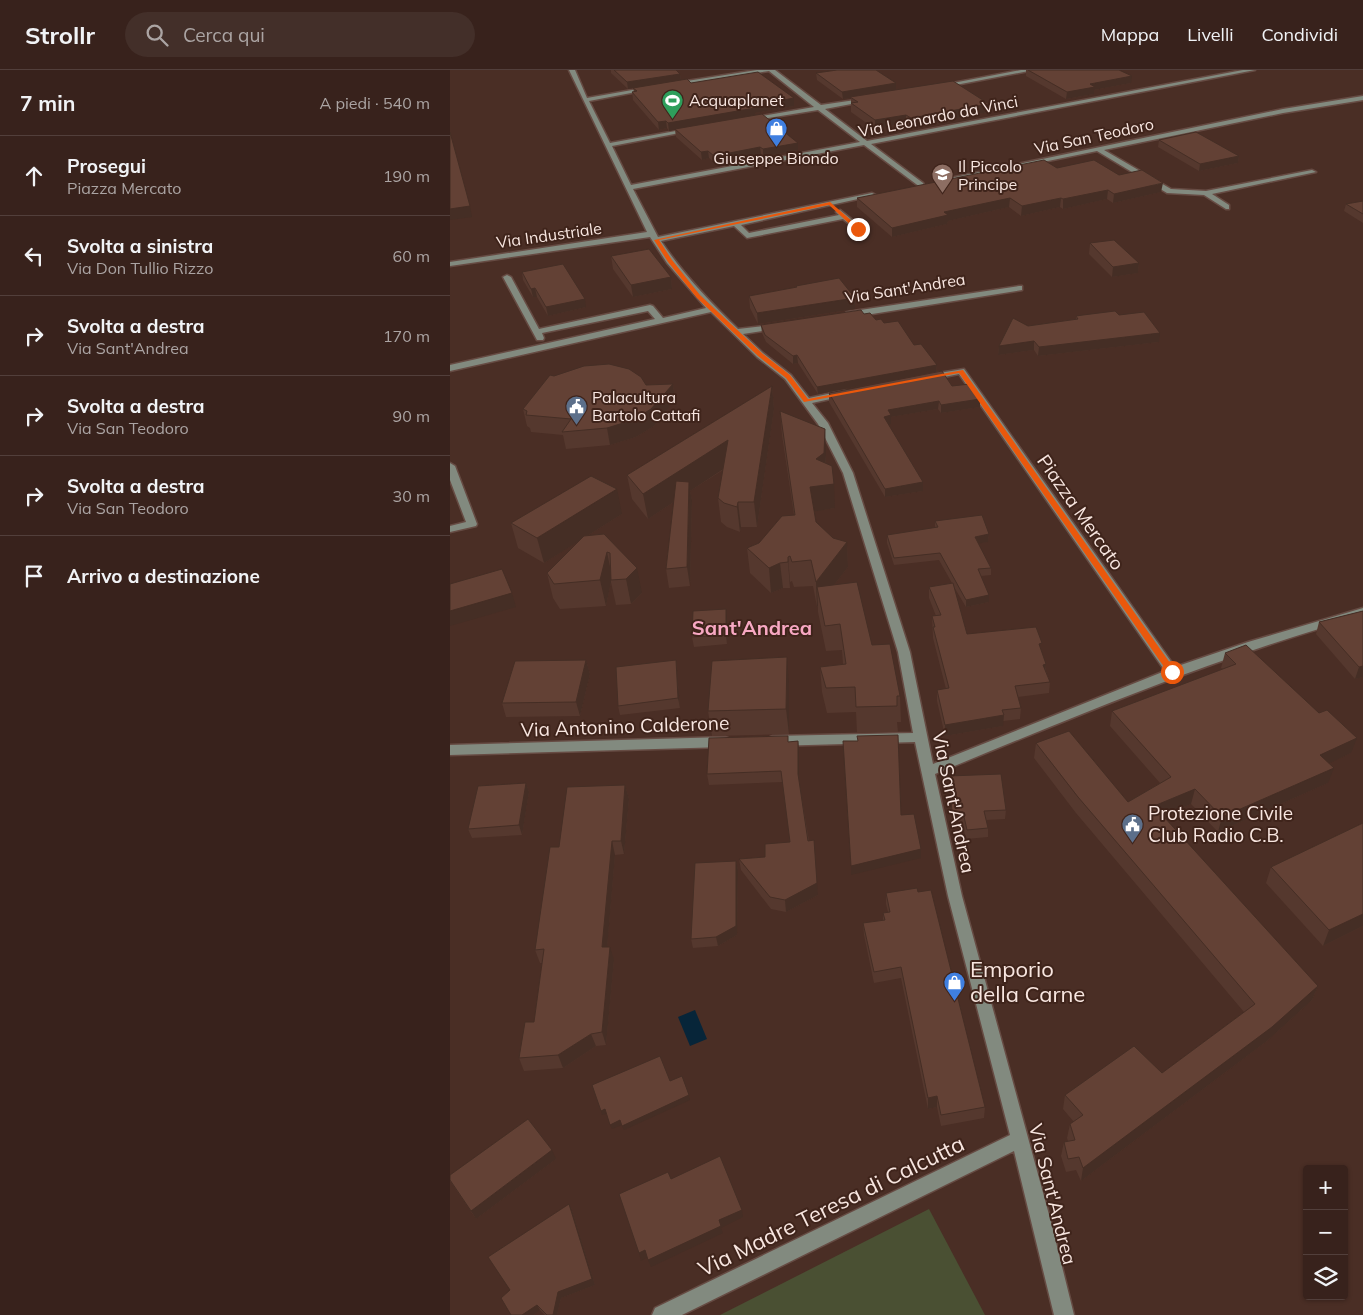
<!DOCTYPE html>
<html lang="it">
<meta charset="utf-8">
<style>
:root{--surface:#38221c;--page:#432f29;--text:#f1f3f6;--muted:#aba4a3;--line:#523f3b}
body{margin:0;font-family:Mulish,sans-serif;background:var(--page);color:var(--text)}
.controls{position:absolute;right:15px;bottom:15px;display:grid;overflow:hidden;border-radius:5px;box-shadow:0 1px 4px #0004}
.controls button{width:45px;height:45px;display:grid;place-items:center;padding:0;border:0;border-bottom:1px solid var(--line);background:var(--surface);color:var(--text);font:25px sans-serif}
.stop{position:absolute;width:15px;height:15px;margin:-11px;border:4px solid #ea580c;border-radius:50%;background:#fff}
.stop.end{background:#ea580c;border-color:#fff;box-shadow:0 1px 5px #0008}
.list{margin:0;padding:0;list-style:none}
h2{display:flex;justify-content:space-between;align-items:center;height:65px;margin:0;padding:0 20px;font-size:21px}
h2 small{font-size:16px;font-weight:400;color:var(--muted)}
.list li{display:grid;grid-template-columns:32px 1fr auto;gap:15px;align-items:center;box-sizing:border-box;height:80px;padding:0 20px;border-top:1px solid var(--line)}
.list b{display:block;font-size:19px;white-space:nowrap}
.list p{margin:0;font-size:16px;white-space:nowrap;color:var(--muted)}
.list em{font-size:16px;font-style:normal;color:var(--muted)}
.icon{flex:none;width:28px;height:28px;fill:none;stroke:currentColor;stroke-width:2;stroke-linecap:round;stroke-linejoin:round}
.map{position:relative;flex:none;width:913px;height:1245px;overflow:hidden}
header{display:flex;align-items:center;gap:30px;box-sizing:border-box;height:70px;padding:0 25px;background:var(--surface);border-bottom:1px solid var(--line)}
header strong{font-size:24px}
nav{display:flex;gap:28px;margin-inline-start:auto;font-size:18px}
.search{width:350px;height:45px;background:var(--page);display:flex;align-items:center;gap:12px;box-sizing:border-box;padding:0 18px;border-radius:28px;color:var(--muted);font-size:19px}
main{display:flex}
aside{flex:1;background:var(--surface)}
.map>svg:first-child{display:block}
.green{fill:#4a5033}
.water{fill:#072539}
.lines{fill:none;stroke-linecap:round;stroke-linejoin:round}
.minor-casing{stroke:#664b43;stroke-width:3}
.minor{fill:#828a7f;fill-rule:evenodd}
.wall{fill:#55382e}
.shaded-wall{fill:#452e25}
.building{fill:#634135;stroke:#452e25}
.route{fill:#ea580c}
.labels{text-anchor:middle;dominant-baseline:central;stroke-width:4;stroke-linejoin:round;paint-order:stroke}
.far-poi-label{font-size:16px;fill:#f8e6e0;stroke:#3f241b;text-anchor:start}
.far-street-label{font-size:16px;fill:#f8e6e0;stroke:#3f241b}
.street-label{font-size:19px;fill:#f8e6e0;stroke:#3f241b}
.poi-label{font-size:19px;fill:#f8e6e0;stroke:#3f241b;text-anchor:start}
.neighbourhood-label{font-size:20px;font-weight:bold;fill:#f8a8c3;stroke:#3f241b}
.near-poi-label{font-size:22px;fill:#f8e6e0;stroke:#3f241b;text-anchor:start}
.near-street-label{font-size:22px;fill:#f8e6e0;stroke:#3f241b}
</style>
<header>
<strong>Strollr</strong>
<div class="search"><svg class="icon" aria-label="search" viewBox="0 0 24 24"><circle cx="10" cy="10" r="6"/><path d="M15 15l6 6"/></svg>Cerca qui</div>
<nav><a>Mappa</a><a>Livelli</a><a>Condividi</a></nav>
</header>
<main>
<aside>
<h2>7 min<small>A piedi · 540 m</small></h2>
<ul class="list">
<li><svg class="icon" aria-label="ahead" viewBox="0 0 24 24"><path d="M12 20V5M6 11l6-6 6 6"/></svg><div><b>Prosegui</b><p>Piazza Mercato</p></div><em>190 m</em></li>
<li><svg class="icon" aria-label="left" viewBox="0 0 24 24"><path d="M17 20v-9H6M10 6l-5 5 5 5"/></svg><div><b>Svolta a sinistra</b><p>Via Don Tullio Rizzo</p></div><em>60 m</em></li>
<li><svg class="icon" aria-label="right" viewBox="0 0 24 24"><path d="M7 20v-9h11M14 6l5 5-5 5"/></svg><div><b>Svolta a destra</b><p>Via Sant'Andrea</p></div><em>170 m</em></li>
<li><svg class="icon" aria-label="right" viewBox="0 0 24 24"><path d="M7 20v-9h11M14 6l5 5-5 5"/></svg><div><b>Svolta a destra</b><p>Via San Teodoro</p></div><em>90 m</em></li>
<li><svg class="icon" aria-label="right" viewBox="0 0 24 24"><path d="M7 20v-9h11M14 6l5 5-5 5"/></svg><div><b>Svolta a destra</b><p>Via San Teodoro</p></div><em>30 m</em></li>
<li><svg class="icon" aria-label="arrive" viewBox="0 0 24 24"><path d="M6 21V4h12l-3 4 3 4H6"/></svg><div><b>Arrivo a destinazione</b></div></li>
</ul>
</aside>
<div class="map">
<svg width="913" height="1245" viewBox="0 0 913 1245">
<rect width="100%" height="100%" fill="#4a2e25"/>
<polygon class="green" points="479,1139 535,1245 270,1245"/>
<polygon class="water" points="245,940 257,969 240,976 228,947"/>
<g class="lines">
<defs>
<g id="minor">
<path d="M 119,0 L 125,0 L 137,28 L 199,17 L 202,19 L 139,31 L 160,73 L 242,58 L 245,60 L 162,76 L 181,115 L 410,72 L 368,40 L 299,51 L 298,50 L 301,48 L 364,37 L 319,1 L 222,16 L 224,13 L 307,0 L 325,0 L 371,35 L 419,28 L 420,29 L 417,31 L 375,39 L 417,71 L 793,0 L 805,0 L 421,74 L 473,113 L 474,115 L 470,117 L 414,75 L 183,119 L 208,167 L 422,123 L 426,125 L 291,155 L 299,163 L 389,145 L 386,142 L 390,140 L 411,157 L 412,159 L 408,161 L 393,149 L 297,168 L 284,156 L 211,171 C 233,204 260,232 288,259 L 331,254 L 331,258 L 293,264 L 313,283 L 341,305 L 359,328 L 396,320 L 401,323 L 399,325 L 362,333 L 378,353 L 403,403 L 460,582 L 483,694 L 715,601 L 509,304 L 479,310 L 474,307 L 476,305 L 514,299 L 725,597 L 798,572 L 913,538 L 913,546 C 766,587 626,646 485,704 L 512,826 L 601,1152 L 624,1245 L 604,1245 L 564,1081 L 232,1245 L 202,1245 L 205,1238 L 560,1065 L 498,826 L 465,672 L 323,676 L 318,674 L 316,671 L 318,668 L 323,666 L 463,663 L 448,582 L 393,403 L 368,354 L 335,309 L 307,287 L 261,242 L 0,301 L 0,295 L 205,249 L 198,241 L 92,263 L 94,268 L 93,270 L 87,270 L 53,207 L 57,205 L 61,207 L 89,259 L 200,235 L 203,236 L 213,248 L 256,238 L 217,193 L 200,167 L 0,196 L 0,192 L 197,162 Z"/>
<polygon points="571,0 584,0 490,18 487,16"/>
<polygon points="913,26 913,30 833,43 654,80 721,119 756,121 862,100 866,102 762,124 779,135 779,139 776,139 754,125 717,123 647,81 490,113 486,111 833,39"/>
<polygon points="569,216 572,216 572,220 397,248 393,245 397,242"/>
<polygon points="0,393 5,396 27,454 26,456 0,462 0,456 16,452 0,410"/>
<polygon points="275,667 280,669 282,672 280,675 275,677 0,685 0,675"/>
</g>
</defs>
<use href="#minor" class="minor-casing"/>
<use href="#minor" class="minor"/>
</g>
<g class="wall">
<polygon points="161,0 226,0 230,4 231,10 241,13 344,28 344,36 305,43 306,45 348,80 313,87 311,84 265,93 259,88 252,90 226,67 225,60 219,61 217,58 209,60 183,30 182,22 184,22 183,18 178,19 161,3"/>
<polygon points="576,0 669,0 681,13 644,20 644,24 616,29 576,6"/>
<polygon points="366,3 446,13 446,20 539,34 539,42 461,57 456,53 425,59 401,42 401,28 393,29 367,10"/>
<polygon points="709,70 789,86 788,93 749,101 708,77"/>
<polygon points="607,98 669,105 711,122 663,133 657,129 613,139 610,137 571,146 559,137 498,151 497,154 442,167 407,137 407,128"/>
<polygon points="913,131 913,153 894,141 896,134"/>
<polygon points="640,173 689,193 688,203 662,207 639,184"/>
<polygon points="161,186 221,207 222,219 183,227 163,199"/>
<polygon points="72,202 136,237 98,246 87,227 83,227 73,210"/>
<polygon points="346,216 405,228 405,239 308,254 300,238 299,226 346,218"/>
<polygon points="414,244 434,253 464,275 487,295 486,302 368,324 348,293 343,294 316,272 312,263 311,255"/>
<polygon points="669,245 709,272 588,286 584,280 548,285 549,276 578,256 626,249 626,246"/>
<polygon points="104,306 196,315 223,314 225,330 204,356 186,367 160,375 116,379 113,365 81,362 80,358 77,356 73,339"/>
<polygon points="322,316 324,339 307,457 291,457 290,462 277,457 271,452 268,428 273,400 240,421 242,430 240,516 219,518 216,499 224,432 198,449 182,429 177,405"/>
<polygon points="502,316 530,329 530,337 491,343 488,339 441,347 441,354 438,354 473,412 473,421 435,427 379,332 379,323"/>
<polygon points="330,341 376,383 376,394 385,438 364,441 366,452 383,468 397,472 398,497 384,515 422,575 450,626 451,652 447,652 448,662 407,663 406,642 377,643 372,622 370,597 393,594 392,580 376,581 368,542 368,536 367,537 363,516 344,517 342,511 340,512 340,518 333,518 321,523 300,503 297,478 309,473 344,445 332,365"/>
<polygon points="172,444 137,466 154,464 192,523 181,534 166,535 161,512 156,536 110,539 103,528 97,503 130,470 94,493 68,478 61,453"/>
<polygon points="485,451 539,464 538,472 528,473 541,498 541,505 531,506 539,532 516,537 504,517 517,564 591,580 596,594 596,601 600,612 599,623 568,627 571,638 570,649 553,651 553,656 495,666 487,631 487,620 496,619 483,568 482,546 486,546 479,528 479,517 502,513 489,490 444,495 437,473 437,465 485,458"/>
<polygon points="913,541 913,607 905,609 866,564 869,552"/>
<polygon points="277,548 277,574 244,577 242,567"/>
<polygon points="775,583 901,683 879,693 878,713 768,762 741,734 713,746 868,916 862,930 817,971 631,1111 626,1100 616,1102 611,1086 614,1072 618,1071 617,1068 620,1054 624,1052 613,1039 615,1025 712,1003 794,942 626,743 584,688 586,673 678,732 710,713 660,656 662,641 773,599 771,598"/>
<polygon points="136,590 140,604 130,646 56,647 52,633"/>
<polygon points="226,590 227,600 230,638 170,645 168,636"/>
<polygon points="339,613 339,664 262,666 258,641"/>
<polygon points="338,666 338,672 348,671 349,683 349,711 368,825 336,842 321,839 291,800 289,789 315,787 340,772 333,712 259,715 257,704"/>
<polygon points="499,706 556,740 555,749 536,750 538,758 538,767 516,769 512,751 502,752 499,715"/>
<polygon points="76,713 79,722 72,765 22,768 18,759"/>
<polygon points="175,715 179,729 174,784 165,785 157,877 164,890 156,975 146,976 113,998 74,1001 69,988 84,952 92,893 90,893 85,880 109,777"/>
<polygon points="913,753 913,856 873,876 816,813 821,797"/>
<polygon points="286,791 288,800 287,865 268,876 243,878 241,869"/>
<polygon points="436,823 535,1037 534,1048 491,1056 487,1037 478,1039 451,908 424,913 414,865 413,853 433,850 433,843 438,842 436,834"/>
<polygon points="106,1089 26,1149 0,1111 0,1105"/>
<polygon points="119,1134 122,1140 145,1215 111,1228 107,1245 95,1245 90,1240 84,1245 61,1245"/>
</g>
<g class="shaded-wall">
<polygon points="230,4 231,11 178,19 177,12"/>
<polygon points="682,6 681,13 644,20 644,24 616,29 617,22 640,14"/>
<polygon points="446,13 446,20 400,27 401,28 393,29 392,22"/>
<polygon points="344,28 344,36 305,43 306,45 219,61 218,53 302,36"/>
<polygon points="539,34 539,42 461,57 461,48"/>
<polygon points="456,45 456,53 425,59 425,50"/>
<polygon points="216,51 217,58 209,60 208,52"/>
<polygon points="348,73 348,80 313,87 313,79"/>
<polygon points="310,77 311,84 265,93 264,86"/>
<polygon points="258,81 259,88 252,90 251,82"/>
<polygon points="789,86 788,93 749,101 750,94"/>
<polygon points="713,113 711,122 663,133 664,124"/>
<polygon points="658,120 657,129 613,139 613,129"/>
<polygon points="560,128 559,137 498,151 497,154 442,167 442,158 494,142"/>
<polygon points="611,128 610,137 571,146 572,136"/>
<polygon points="20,136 22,147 0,150 0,139"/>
<polygon points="689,193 688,203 662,207 663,197"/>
<polygon points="221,207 222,219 183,227 181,215"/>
<polygon points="85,218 87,227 83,227 81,219"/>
<polygon points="405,228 405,239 308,254 307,243"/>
<polygon points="135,229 136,237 98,246 96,237"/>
<polygon points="710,263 709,272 588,286 589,277"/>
<polygon points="584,271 584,280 548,285 549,276"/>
<polygon points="347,285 348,293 343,294 343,286"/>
<polygon points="487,295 486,302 368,324 367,317"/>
<polygon points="223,314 225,330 204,356 186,367 160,375 157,358"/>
<polygon points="322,316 324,339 307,457 304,432"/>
<polygon points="530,329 530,337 491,343 491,335"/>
<polygon points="489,331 488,339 441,347 441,354 434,355 434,347 438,340"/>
<polygon points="375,359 376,383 375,407 366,389"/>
<polygon points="278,370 281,394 240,421 242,430 240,516 237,497 239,422 198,449 193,424"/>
<polygon points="473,412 473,421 435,427 435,419"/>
<polygon points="384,414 385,438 362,442 360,417"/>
<polygon points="167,419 172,444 94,493 87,468"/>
<polygon points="288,432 291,457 290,462 287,437"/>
<polygon points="539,464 538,472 525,474 525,467"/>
<polygon points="397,472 398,497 370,533 367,517 368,536 367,537 366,512"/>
<polygon points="157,482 162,507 161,510 161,512 156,536 150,510"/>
<polygon points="338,487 340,512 340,518 338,492"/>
<polygon points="330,493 333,518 321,523 319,498"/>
<polygon points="187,498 192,523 181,534 176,509"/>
<polygon points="62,523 66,537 0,556 0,541"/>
<polygon points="539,525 539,532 516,537 516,530"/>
<polygon points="276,539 277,548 277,574 276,565"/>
<polygon points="337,587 339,613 339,664 336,639"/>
<polygon points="136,590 140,604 130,646 126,632"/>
<polygon points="226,590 227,600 230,638 228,628"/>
<polygon points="596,594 595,605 593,595"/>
<polygon points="913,596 913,607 905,609 909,597"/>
<polygon points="554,645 553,656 495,666 495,655"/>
<polygon points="907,668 901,683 865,700 870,685"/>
<polygon points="348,671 349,683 349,716 348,704"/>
<polygon points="884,698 878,713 768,762 772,747"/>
<polygon points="76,713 79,722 72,765 69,755"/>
<polygon points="175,715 179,729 174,784 171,771"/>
<polygon points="745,719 741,734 701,751 704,736"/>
<polygon points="364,770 368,825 336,842 335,830"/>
<polygon points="162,771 165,785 156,890 152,877"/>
<polygon points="471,779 471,788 401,805 401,796"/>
<polygon points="286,791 288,800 287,865 268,876 266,867"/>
<polygon points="913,844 913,856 873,876 879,860"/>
<polygon points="160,877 164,890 156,975 152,962"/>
<polygon points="868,916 862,930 817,971 631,1111 633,1098"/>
<polygon points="141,964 146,976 113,998 108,985"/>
<polygon points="239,1025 240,1030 174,1060 172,1056"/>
<polygon points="487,1026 487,1037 478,1039 478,1028"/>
<polygon points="155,1039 156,1044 152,1045 151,1041"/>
<polygon points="170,1050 172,1055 162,1059 160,1055"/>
<polygon points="102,1080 106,1089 26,1149 21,1141"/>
<polygon points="119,1134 122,1140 145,1215 111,1228 107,1245 103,1245"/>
<polygon points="292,1140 293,1147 271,1158 273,1163 201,1197 198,1190 269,1150"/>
<polygon points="195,1180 198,1187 191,1191 189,1183"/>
<polygon points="87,1235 90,1240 84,1245 72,1245"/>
</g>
<g class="building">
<polygon points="164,0 226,0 230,4 177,12"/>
<polygon points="387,0 426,0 446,13 392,22 366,3"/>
<polygon points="578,0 669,0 682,6 640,14 645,17 617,22"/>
<polygon points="308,2 344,28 302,36 305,38 218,53 216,51 208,52 182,22 187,21 183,18 237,9 241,13"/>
<polygon points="503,11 539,34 461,48 456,45 425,50 401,33 408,32 400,27"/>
<polygon points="312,44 348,73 313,79 310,77 264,86 258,81 251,82 225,59"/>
<polygon points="0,62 20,136 0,139"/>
<polygon points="746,62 789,86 750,94 709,70"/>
<polygon points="594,90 607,98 644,90 669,105 692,100 713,113 664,124 658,120 613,129 611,128 572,136 560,128 494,142 498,145 442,158 407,128"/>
<polygon points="913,131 913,144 896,134"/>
<polygon points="664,170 689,193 663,197 640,173"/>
<polygon points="199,179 221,207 181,215 161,186"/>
<polygon points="113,194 135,229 96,237 85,218 81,219 72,202"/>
<polygon points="389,208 405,228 307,243 299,226 347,217 346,216"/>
<polygon points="411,240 414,244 420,243 426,250 431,249 434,253 448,251 464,275 471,274 487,295 367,317 347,285 343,286 315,265 311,255"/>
<polygon points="665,241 669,245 694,242 710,263 589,277 584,271 549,276 563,248 578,256 628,249 626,246 633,245"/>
<polygon points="159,294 179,299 191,307 196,315 223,314 201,339 183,350 157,358 112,362 121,349 76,345 77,341 73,339 100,305 104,306 134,296"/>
<polygon points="492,301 502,316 520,314 530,329 491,335 489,331 438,340 441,345 434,347 473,412 435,419 379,323"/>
<polygon points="322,316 304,432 288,432 287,437 274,433 268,428 278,370 193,424 177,405"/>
<polygon points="330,341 375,359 374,383 366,389 382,396 384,414 360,417 366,452 383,468 397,472 366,512 361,490 342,492 340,486 338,487 338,492 330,493 319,498 297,478 309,473 332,446 345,445"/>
<polygon points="141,406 167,419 87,468 61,453"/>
<polygon points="226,411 239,412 237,497 216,499"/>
<polygon points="532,445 539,464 525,467 541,498 528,499 539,525 516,530 490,483 444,488 437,465 488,457 485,451"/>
<polygon points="154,464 187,498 176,509 161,510 160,483 157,482 150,510 104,514 97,503 134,466"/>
<polygon points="52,499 62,523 0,541 0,514"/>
<polygon points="407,512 422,575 440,574 450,626 447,626 447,636 406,637 405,617 376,618 370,597 396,594 390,554 375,556 367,517"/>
<polygon points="503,513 517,564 586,557 592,573 589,574 596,594 593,595 600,612 565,616 571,638 552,640 554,645 495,655 487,620 499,618 483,557 485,557 482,546 491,545 479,517"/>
<polygon points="276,539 276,565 242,567 243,541"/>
<polygon points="913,541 913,596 909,597 869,552"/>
<polygon points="796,575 869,643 877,640 907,668 870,685 884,698 772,747 745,719 704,736 868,916 822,957 633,1098 629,1087 618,1089 614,1072 625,1070 620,1054 633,1045 615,1025 684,976 712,1003 805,934 628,727 586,673 619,661 678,732 721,707 662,641 786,594 775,583"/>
<polygon points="337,587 336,639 258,641 262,591"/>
<polygon points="136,590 126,632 52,633 65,591"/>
<polygon points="226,590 228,628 168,636 166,597"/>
<polygon points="448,665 451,745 464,744 471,779 401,796 393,671 408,671 407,666"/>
<polygon points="338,666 338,672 348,671 348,704 358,771 364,770 367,813 335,830 320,827 289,789 315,787 315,774 340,772 331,701 257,704 259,668"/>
<polygon points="551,704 556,740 534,741 538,758 517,760 513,742 502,742 499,706"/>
<polygon points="76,713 69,755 18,759 28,716"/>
<polygon points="175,715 171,771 162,771 152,877 160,877 152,962 141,964 108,985 69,988 75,952 84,952 94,879 85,880 88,859 100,777 109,777 117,717"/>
<polygon points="913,753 913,844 879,860 821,797"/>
<polygon points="286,791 286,856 266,867 241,869 245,793"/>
<polygon points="467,818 468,822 481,820 535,1037 491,1045 487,1026 478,1028 451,897 424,902 413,853 435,850 433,843 440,842 436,823"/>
<polygon points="210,986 220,1011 232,1006 239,1025 172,1056 170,1050 160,1055 155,1039 151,1041 142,1015"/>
<polygon points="78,1049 102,1080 21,1141 0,1110 0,1105"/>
<polygon points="270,1086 292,1140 269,1150 271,1156 198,1190 195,1180 189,1183 169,1124 218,1102 221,1109"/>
<polygon points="119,1134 142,1209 108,1222 103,1245 97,1245 87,1235 72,1245 61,1245 51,1228 60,1220 38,1187"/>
</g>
<polygon class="route" points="380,132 410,158 410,160 406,160 379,135 209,170 222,190 250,225 313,284 340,305 358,329 513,300 725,600 725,604 719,604 509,303 354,332 336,308 308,286 247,228 218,192 204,170"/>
<defs>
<symbol id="stadium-pin" viewBox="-11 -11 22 30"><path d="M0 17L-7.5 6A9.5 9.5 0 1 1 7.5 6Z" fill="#2e9e5b" stroke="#3f241b"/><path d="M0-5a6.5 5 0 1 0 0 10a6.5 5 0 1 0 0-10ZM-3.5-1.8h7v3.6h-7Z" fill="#fff"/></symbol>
<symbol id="shop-pin" viewBox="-11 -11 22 30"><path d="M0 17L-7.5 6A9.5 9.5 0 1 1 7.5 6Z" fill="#3f7fe0" stroke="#3f241b"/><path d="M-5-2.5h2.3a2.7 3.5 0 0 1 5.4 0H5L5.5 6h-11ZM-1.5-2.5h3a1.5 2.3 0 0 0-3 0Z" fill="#fff"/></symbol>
<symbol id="school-pin" viewBox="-11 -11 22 30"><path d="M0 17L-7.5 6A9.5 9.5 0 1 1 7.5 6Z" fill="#8d6e63" stroke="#3f241b"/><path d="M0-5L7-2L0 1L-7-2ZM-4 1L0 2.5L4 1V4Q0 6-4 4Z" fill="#fff"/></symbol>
<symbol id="civic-pin" viewBox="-11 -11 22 30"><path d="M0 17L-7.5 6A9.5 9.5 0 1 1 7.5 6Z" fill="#5c6f8a" stroke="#3f241b"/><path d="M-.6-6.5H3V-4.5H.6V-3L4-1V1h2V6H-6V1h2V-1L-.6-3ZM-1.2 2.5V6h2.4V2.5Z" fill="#fff"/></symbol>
</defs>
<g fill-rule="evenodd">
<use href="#stadium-pin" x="210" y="18" width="25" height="34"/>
<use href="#shop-pin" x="314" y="46" width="25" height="34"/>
<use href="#school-pin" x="480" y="92" width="25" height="34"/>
<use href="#civic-pin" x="114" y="324" width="25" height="34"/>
<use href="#civic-pin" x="670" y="742" width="25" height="34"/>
<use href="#shop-pin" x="492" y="900" width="25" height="34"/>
</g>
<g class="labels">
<g class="far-poi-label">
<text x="239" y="30">Acquaplanet</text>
<text x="326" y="88" text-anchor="middle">Giuseppe Biondo</text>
<text x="508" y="96">Il Piccolo<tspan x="508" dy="18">Principe</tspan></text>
<text x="142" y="327">Palacultura<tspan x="142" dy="18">Bartolo Cattafi</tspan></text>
</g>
<g class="far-street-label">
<text transform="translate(488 46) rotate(-11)">Via Leonardo da Vinci</text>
<text transform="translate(644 66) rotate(-12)">Via San Teodoro</text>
<text transform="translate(99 165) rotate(-8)">Via Industriale</text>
<text transform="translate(455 218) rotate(-9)">Via Sant'Andrea</text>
</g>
<g class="street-label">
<text transform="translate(631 442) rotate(55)">Piazza Mercato</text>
<text transform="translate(175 656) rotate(-2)">Via Antonino Calderone</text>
<text transform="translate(504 732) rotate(78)">Via Sant'Andrea</text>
<text transform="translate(603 1124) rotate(76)">Via Sant'Andrea</text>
</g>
<g class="poi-label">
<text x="698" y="743">Protezione Civile<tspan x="698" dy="22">Club Radio C.B.</tspan></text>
</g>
<g class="neighbourhood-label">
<text x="302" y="557">Sant'Andrea</text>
</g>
<g class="near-poi-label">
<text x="520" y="899">Emporio<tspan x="520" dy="25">della Carne</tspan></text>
</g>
<g class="near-street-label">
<text transform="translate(381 1136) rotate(-26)">Via Madre Teresa di Calcutta</text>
</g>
</g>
</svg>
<div class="controls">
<button>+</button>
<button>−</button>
<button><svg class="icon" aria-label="layers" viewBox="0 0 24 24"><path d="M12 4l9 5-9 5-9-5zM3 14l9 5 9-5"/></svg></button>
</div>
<div class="stop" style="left:722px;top:602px"></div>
<div class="stop end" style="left:408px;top:159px"></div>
</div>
</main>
